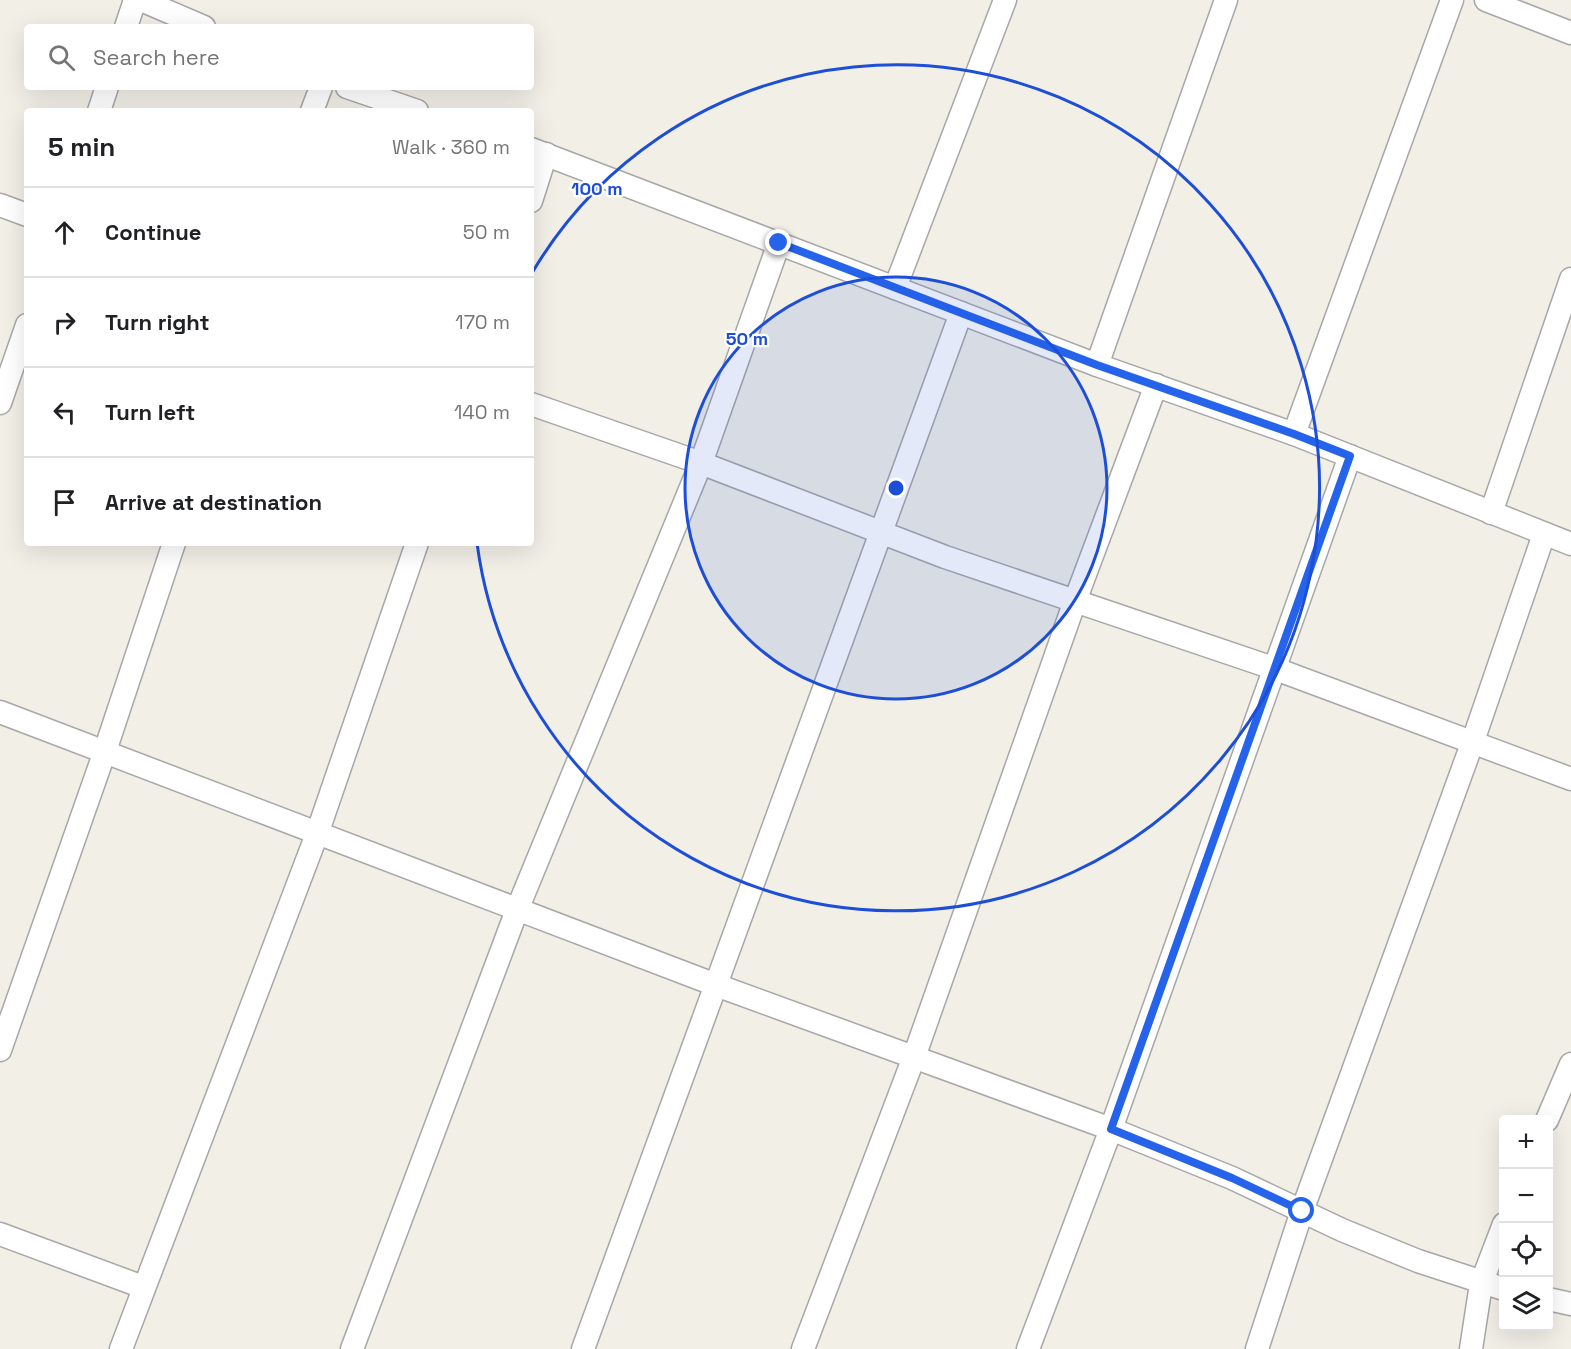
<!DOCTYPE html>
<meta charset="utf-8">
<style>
:root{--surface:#fff;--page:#f6f6f6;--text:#202124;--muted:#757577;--line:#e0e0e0}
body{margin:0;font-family:"Space Grotesk",sans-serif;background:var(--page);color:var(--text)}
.controls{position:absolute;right:18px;bottom:18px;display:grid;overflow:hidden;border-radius:6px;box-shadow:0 6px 24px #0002}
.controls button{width:54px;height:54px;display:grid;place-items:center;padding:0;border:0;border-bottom:2px solid var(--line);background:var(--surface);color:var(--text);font:30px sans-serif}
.stop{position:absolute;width:18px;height:18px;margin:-14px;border:4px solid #2563eb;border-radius:50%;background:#fff}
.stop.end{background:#2563eb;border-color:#fff;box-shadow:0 2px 6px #0008}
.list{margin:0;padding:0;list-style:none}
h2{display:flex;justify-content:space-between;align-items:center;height:78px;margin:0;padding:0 24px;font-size:26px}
h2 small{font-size:20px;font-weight:400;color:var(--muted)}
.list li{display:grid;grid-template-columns:39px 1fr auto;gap:18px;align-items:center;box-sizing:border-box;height:90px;padding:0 24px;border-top:2px solid var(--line)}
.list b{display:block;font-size:22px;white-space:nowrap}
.list em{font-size:20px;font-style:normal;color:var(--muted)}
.icon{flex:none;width:33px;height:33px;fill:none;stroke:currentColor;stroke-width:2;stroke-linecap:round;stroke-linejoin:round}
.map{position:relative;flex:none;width:1571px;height:1349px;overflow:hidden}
.search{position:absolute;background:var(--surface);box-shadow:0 6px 24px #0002;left:24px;top:24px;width:510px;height:66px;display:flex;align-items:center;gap:15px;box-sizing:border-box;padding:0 21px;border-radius:6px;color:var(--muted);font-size:22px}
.panel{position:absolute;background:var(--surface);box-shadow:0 6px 24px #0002;left:24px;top:108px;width:510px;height:438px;border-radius:6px}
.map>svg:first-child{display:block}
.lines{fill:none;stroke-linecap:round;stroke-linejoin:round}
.street-casing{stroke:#a7a7a7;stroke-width:25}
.street{stroke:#fff;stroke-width:22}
.route{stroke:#2563eb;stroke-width:8}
.ring{fill:none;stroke:#1d4ed8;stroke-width:3}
.centre{fill:#1d4ed8;stroke:#fff;stroke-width:3}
.ring-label{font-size:18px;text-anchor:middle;font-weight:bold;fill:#1d4ed8;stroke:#fff;stroke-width:4.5;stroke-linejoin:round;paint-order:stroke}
</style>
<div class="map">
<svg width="1571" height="1349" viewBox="0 0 1571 1349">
<rect width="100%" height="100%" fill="#f1efe6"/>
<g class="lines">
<defs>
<g id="street">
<polyline points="141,0 204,27"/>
<polyline points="1486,0 1571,33"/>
<polyline points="126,27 135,0"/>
<polyline points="347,87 417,111"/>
<polyline points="99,111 107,87"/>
<polyline points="312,111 321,87"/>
<polyline points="531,149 1097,365 1294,434 1571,544"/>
<polyline points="531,201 546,154"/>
<polyline points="0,205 27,215"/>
<polyline points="895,288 1005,0"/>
<polyline points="1097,365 1226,0"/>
<polyline points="0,403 27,325"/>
<polyline points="531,404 701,463 945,557 1273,668 1571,779"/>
<polyline points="1294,434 1452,0"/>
<polyline points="1491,513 1571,279"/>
<polyline points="0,712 716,985 1111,1129 1232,1178 1342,1230 1418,1261 1504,1289"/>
<polyline points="0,1050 105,751 174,543"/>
<polyline points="1547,1120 1571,1064"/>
<polyline points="0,1234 143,1287"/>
<polyline points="1548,1299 1571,1304"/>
<polyline points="121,1349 317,834 417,543"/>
<polyline points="352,1349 517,910 701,463 779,243"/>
<polyline points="583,1349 961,313"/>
<polyline points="803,1349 914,1057 1075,601 1156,385"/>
<polyline points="1028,1349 1111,1129 1350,456"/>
<polyline points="1257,1349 1302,1211 1473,741 1544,534"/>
<polyline points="1471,1349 1481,1284 1504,1224"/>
</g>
</defs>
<use href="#street" class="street-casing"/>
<use href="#street" class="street"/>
</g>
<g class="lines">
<polyline class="route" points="779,243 1097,365 1294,434 1350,456 1111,1129 1232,1178 1302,1211"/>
</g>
<circle cx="896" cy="488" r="211" fill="#1d4ed8" fill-opacity=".12"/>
<g class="ring">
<circle cx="896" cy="488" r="211"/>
<path d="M532 273A423 423 0 1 1 477 543"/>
</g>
<circle cx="896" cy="488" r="9" class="centre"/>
<g class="ring-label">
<text x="597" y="195">100 m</text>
<text x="747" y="345">50 m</text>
</g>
</svg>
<div class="controls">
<button>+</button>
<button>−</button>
<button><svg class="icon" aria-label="locate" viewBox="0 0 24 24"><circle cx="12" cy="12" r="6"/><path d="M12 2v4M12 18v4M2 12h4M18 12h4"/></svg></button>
<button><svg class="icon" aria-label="layers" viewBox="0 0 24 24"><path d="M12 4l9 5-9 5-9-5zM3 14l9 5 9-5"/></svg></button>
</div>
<div class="stop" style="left:1302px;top:1211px"></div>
<div class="stop end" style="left:779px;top:243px"></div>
<div class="search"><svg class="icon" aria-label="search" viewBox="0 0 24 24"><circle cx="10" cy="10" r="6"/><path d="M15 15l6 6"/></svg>Search here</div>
<section class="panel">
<h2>5 min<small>Walk · 360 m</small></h2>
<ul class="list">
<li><svg class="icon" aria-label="ahead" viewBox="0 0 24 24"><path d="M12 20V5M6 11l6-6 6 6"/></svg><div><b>Continue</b></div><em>50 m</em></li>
<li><svg class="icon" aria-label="right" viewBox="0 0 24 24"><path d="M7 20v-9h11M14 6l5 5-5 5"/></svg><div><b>Turn right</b></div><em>170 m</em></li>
<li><svg class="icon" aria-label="left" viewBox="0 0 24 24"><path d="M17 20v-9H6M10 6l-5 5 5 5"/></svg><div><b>Turn left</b></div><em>140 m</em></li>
<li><svg class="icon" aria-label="arrive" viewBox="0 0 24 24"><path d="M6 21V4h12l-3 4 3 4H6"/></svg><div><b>Arrive at destination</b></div></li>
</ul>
</section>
</div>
